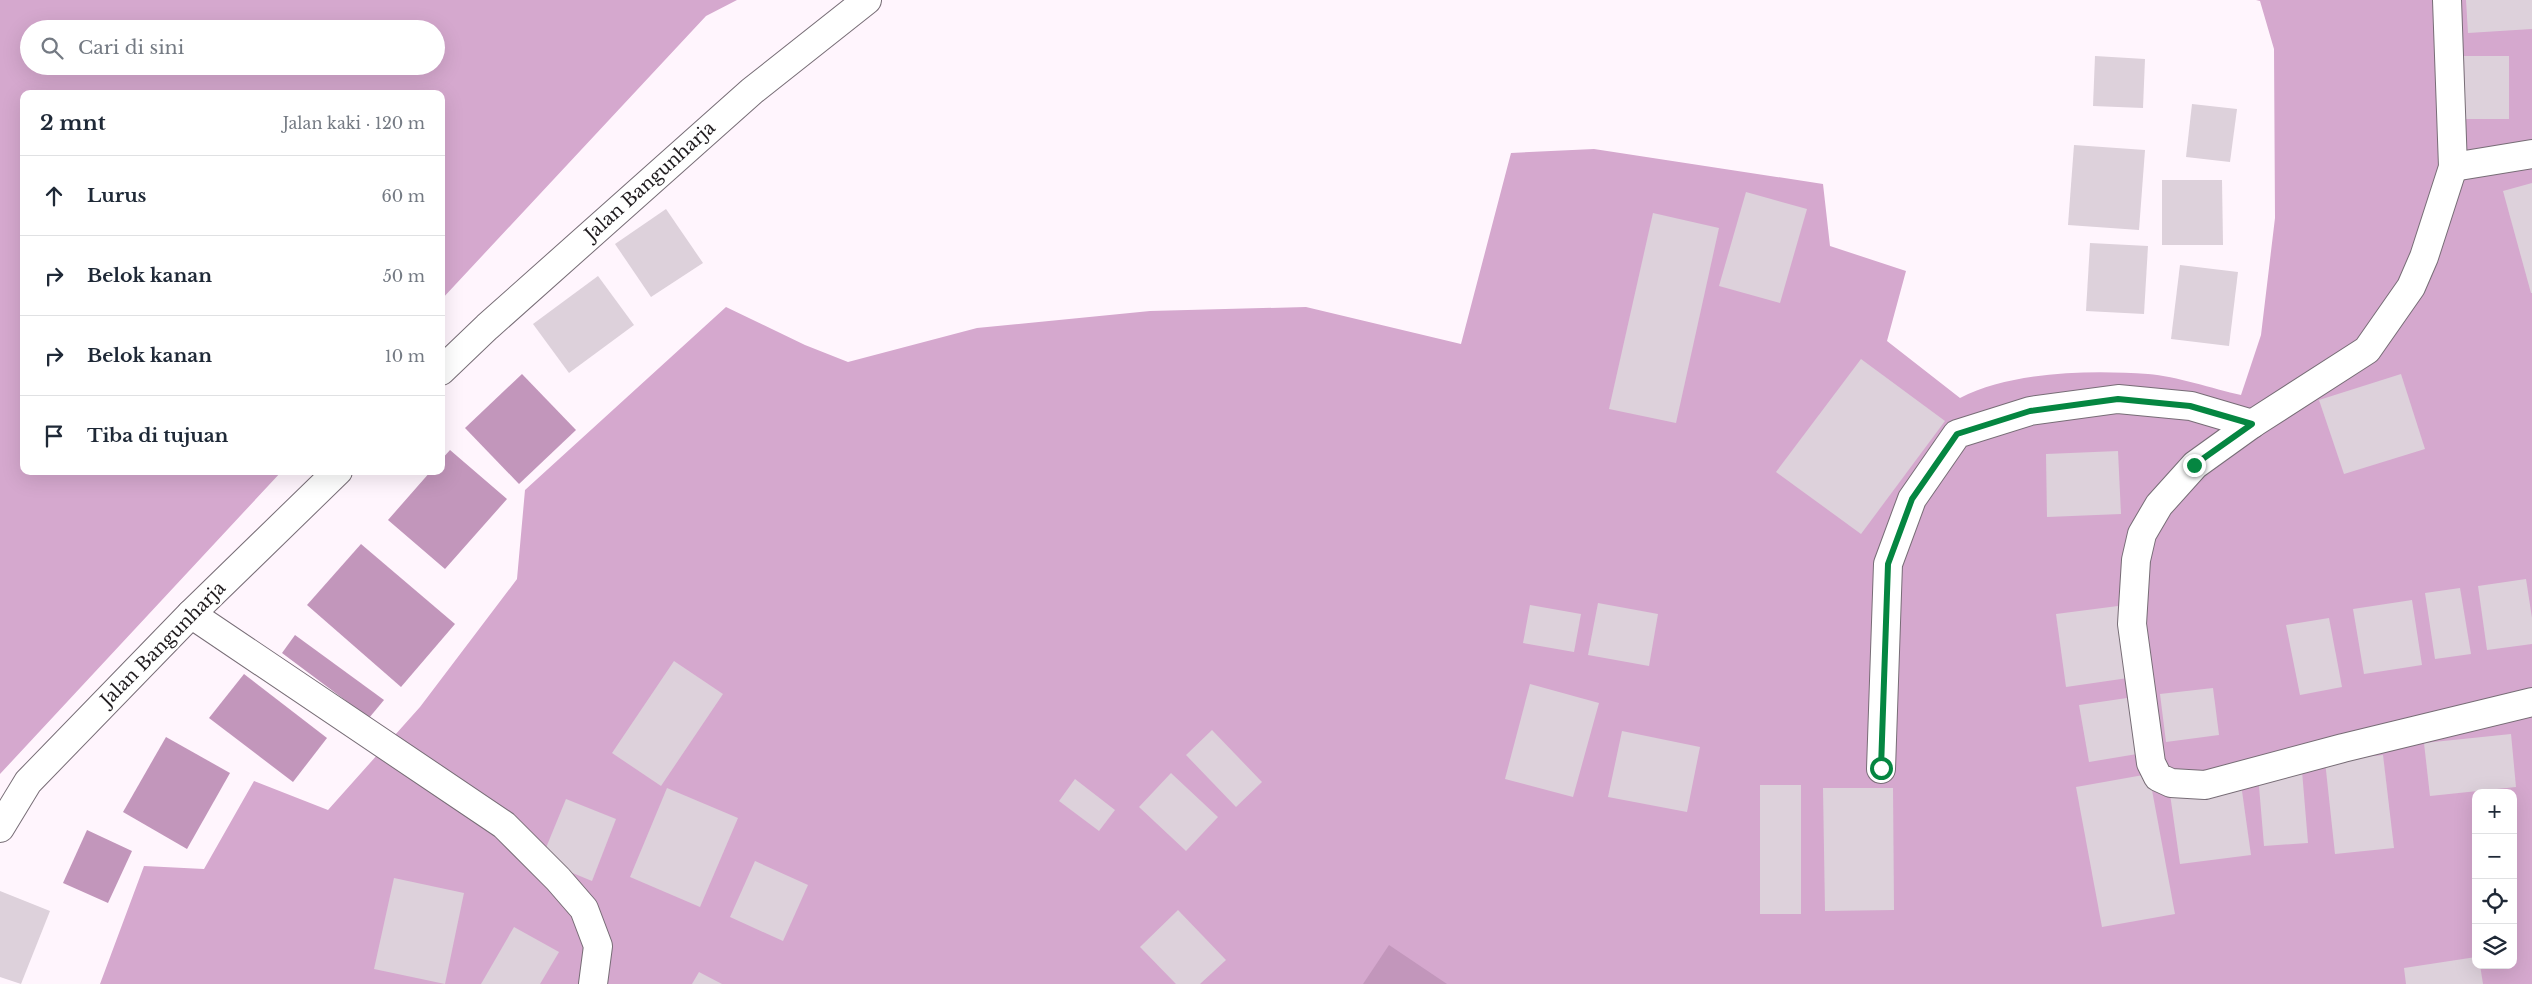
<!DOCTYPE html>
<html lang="id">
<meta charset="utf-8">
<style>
:root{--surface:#fff;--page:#f6f6f7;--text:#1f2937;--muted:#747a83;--line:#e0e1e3}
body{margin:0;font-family:"Libre Baskerville",serif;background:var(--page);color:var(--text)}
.controls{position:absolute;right:15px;bottom:15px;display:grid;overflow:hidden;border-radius:10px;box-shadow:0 5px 20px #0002}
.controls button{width:45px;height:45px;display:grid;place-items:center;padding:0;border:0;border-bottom:1px solid var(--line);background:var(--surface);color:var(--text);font:25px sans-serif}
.stop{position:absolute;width:15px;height:15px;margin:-11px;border:4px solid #058641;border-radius:50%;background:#fff}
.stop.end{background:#058641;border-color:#fff;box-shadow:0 1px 5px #0008}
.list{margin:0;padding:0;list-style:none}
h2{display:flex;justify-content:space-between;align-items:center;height:65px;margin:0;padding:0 20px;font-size:21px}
h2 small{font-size:16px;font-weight:400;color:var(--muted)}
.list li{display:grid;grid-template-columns:32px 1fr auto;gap:15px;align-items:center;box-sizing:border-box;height:80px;padding:0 20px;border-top:1px solid var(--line)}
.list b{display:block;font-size:19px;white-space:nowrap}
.list em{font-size:16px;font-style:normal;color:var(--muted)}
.icon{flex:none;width:28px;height:28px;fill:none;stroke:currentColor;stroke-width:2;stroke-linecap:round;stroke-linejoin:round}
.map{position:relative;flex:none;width:2532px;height:984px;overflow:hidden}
.search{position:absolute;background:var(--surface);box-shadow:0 5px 20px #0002;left:20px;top:20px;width:425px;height:55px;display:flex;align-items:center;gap:12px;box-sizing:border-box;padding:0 18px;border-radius:28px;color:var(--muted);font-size:19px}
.panel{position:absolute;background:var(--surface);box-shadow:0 5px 20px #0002;left:20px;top:90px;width:425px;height:385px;border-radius:10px}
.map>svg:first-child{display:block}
.forest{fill:#d5a8ce;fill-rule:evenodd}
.water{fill:#c296bb}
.building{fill:#ddd1db}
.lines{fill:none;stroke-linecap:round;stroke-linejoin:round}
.street-casing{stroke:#776d76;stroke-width:30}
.street{stroke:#fff;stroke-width:28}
.route{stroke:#058641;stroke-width:6}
.labels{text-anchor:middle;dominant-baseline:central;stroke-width:5;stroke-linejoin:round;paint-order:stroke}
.street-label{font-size:18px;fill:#201c1f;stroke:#fff}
</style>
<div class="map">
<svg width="2532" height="984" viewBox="0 0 2532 984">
<rect width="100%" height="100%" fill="#fff5fd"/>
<g class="forest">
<path d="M 0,0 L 737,0 L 706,16 L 441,300 L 441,94 L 24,94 L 24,471 L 282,471 L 0,774 ZM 29,29 L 436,29 L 436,66 L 29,66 Z"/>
<path d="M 2256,0 L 2532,0 L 2532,984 L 100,984 L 144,866 L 204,869 L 254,781 L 328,810 L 420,707 L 517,579 L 525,490 L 726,307 L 805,345 L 848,362 L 977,328 L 1150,311 L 1306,307 L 1461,344 L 1511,153 L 1594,149 L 1823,184 L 1830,246 L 1906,271 L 1887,341 L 1960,398 C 2012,371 2091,370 2148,374 C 2176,376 2213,389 2241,395 L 2261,335 L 2275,218 L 2274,49 L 2260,1 ZM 2476,793 L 2513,793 L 2513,965 L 2476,965 Z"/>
</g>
<g class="water">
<polygon points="522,374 576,430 519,484 465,428"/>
<polygon points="450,450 507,499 445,569 388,520 431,471 441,471 441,460"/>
<polygon points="361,544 455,624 401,687 307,605"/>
<polygon points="295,635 384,700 369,718 282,653"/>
<polygon points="244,674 327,738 293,782 209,718"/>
<polygon points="166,737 230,773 187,849 123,812"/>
<polygon points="87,830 132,851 108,903 63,883"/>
<polygon points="1389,945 1447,984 1363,984"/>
</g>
<g class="building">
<polygon points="2466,0 2532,0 2532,29 2468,33"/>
<polygon points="2095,56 2145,59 2143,108 2093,106"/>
<polygon points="2464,56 2509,56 2509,119 2465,119"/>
<polygon points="2192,104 2237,109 2230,162 2186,157"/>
<polygon points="2074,145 2145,150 2139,230 2068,225"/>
<polygon points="2162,180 2222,180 2223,245 2162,245"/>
<polygon points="2532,183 2532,293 2531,293 2503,191"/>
<polygon points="1746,192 1807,209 1780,303 1719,286"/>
<polygon points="666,209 703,263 651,297 615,244"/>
<polygon points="1653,213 1719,228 1676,423 1609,409"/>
<polygon points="2090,243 2148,246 2144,314 2086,311"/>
<polygon points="2180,265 2238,272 2229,346 2171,339"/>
<polygon points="598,276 634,325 569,373 533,324"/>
<polygon points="1861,359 1945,421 1861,534 1776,472"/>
<polygon points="2401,374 2425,449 2344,474 2319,400"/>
<polygon points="2118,451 2121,514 2047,517 2046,454"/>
<polygon points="2526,579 2532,618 2532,644 2487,650 2478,586"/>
<polygon points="2460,588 2471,654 2435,659 2425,593"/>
<polygon points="2412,600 2422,665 2364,674 2353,609"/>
<polygon points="1598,603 1658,614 1649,666 1588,655"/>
<polygon points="1530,605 1581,614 1574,652 1523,643"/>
<polygon points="2118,606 2128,678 2066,687 2056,614"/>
<polygon points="2329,618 2342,687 2300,695 2286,625"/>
<polygon points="674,661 723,694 661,786 612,753"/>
<polygon points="1530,684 1599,703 1573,797 1505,779"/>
<polygon points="2213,688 2219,735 2166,742 2160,694"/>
<polygon points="2127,698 2137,754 2089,762 2079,705"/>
<polygon points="1212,730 1262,782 1236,807 1186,755"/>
<polygon points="1622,731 1700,747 1687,812 1608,797"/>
<polygon points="2511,734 2516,787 2430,796 2424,743"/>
<polygon points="2383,755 2394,848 2335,854 2325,761"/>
<polygon points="2302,771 2308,843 2264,846 2258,774"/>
<polygon points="1171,773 1218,817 1186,851 1139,807"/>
<polygon points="2149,774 2175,914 2102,927 2076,787"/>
<polygon points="1075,779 1115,810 1099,831 1059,801"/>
<polygon points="2241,784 2251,855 2180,864 2170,794"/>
<rect x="1760" y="785" width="41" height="129"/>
<polygon points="667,788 738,818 700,907 630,877"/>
<polygon points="1823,788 1893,788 1894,910 1825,911"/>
<polygon points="566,799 616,819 592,881 541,860"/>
<polygon points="755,861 808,885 783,941 730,917"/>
<polygon points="394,878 464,893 445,984 374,969"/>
<polygon points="0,891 50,911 21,984 0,977"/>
<polygon points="1178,910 1226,960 1200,984 1176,984 1140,947"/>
<polygon points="514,927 559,952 540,984 481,984"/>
<polygon points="2476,957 2476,965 2480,965 2483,984 2406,984 2404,968"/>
<polygon points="699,972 722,984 692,984"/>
</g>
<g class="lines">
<defs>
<g id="street">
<polyline points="2447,0 2453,167 2424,257 2411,287 2367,350 2252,424 2195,465 2159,505 2142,534 2136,560 2132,624 2151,763 2158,777 2171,783 2205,785 2343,748 2532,702"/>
<polyline points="2453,167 2532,154"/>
<polyline points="441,371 487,327 752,91 867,0"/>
<polyline points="191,614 504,825 558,879 584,909 598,946 593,984"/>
<polyline points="1881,769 1888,564 1912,499 1957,434 2030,411 2118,399 2191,406 2252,424"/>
<polyline points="0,828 28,782 191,614 338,471"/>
</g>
</defs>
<use href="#street" class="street-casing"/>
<use href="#street" class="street"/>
</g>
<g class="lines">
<polyline class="route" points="1881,768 1888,564 1912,499 1957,434 2030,411 2118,399 2190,406 2252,424 2194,465"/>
</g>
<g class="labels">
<g class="street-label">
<text transform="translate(650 181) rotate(-42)">Jalan Bangunharja</text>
<text transform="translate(163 644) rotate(-45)">Jalan Bangunharja</text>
</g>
</g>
</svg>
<div class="controls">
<button>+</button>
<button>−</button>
<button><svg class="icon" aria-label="locate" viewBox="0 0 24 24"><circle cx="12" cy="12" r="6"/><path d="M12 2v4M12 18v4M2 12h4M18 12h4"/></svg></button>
<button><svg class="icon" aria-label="layers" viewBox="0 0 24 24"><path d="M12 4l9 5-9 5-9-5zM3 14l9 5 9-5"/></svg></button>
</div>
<div class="stop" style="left:1881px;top:768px"></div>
<div class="stop end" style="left:2194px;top:465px"></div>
<div class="search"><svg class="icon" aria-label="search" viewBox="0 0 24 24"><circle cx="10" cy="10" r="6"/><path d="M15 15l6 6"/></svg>Cari di sini</div>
<section class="panel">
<h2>2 mnt<small>Jalan kaki · 120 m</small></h2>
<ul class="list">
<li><svg class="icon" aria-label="ahead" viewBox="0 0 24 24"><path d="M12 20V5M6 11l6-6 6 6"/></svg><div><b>Lurus</b></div><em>60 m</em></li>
<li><svg class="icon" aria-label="right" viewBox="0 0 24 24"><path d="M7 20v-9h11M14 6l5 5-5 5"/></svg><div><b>Belok kanan</b></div><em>50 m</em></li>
<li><svg class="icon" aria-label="right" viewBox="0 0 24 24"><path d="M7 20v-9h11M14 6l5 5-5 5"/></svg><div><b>Belok kanan</b></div><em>10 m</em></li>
<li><svg class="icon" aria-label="arrive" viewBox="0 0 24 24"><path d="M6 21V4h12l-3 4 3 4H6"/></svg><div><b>Tiba di tujuan</b></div></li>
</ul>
</section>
</div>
